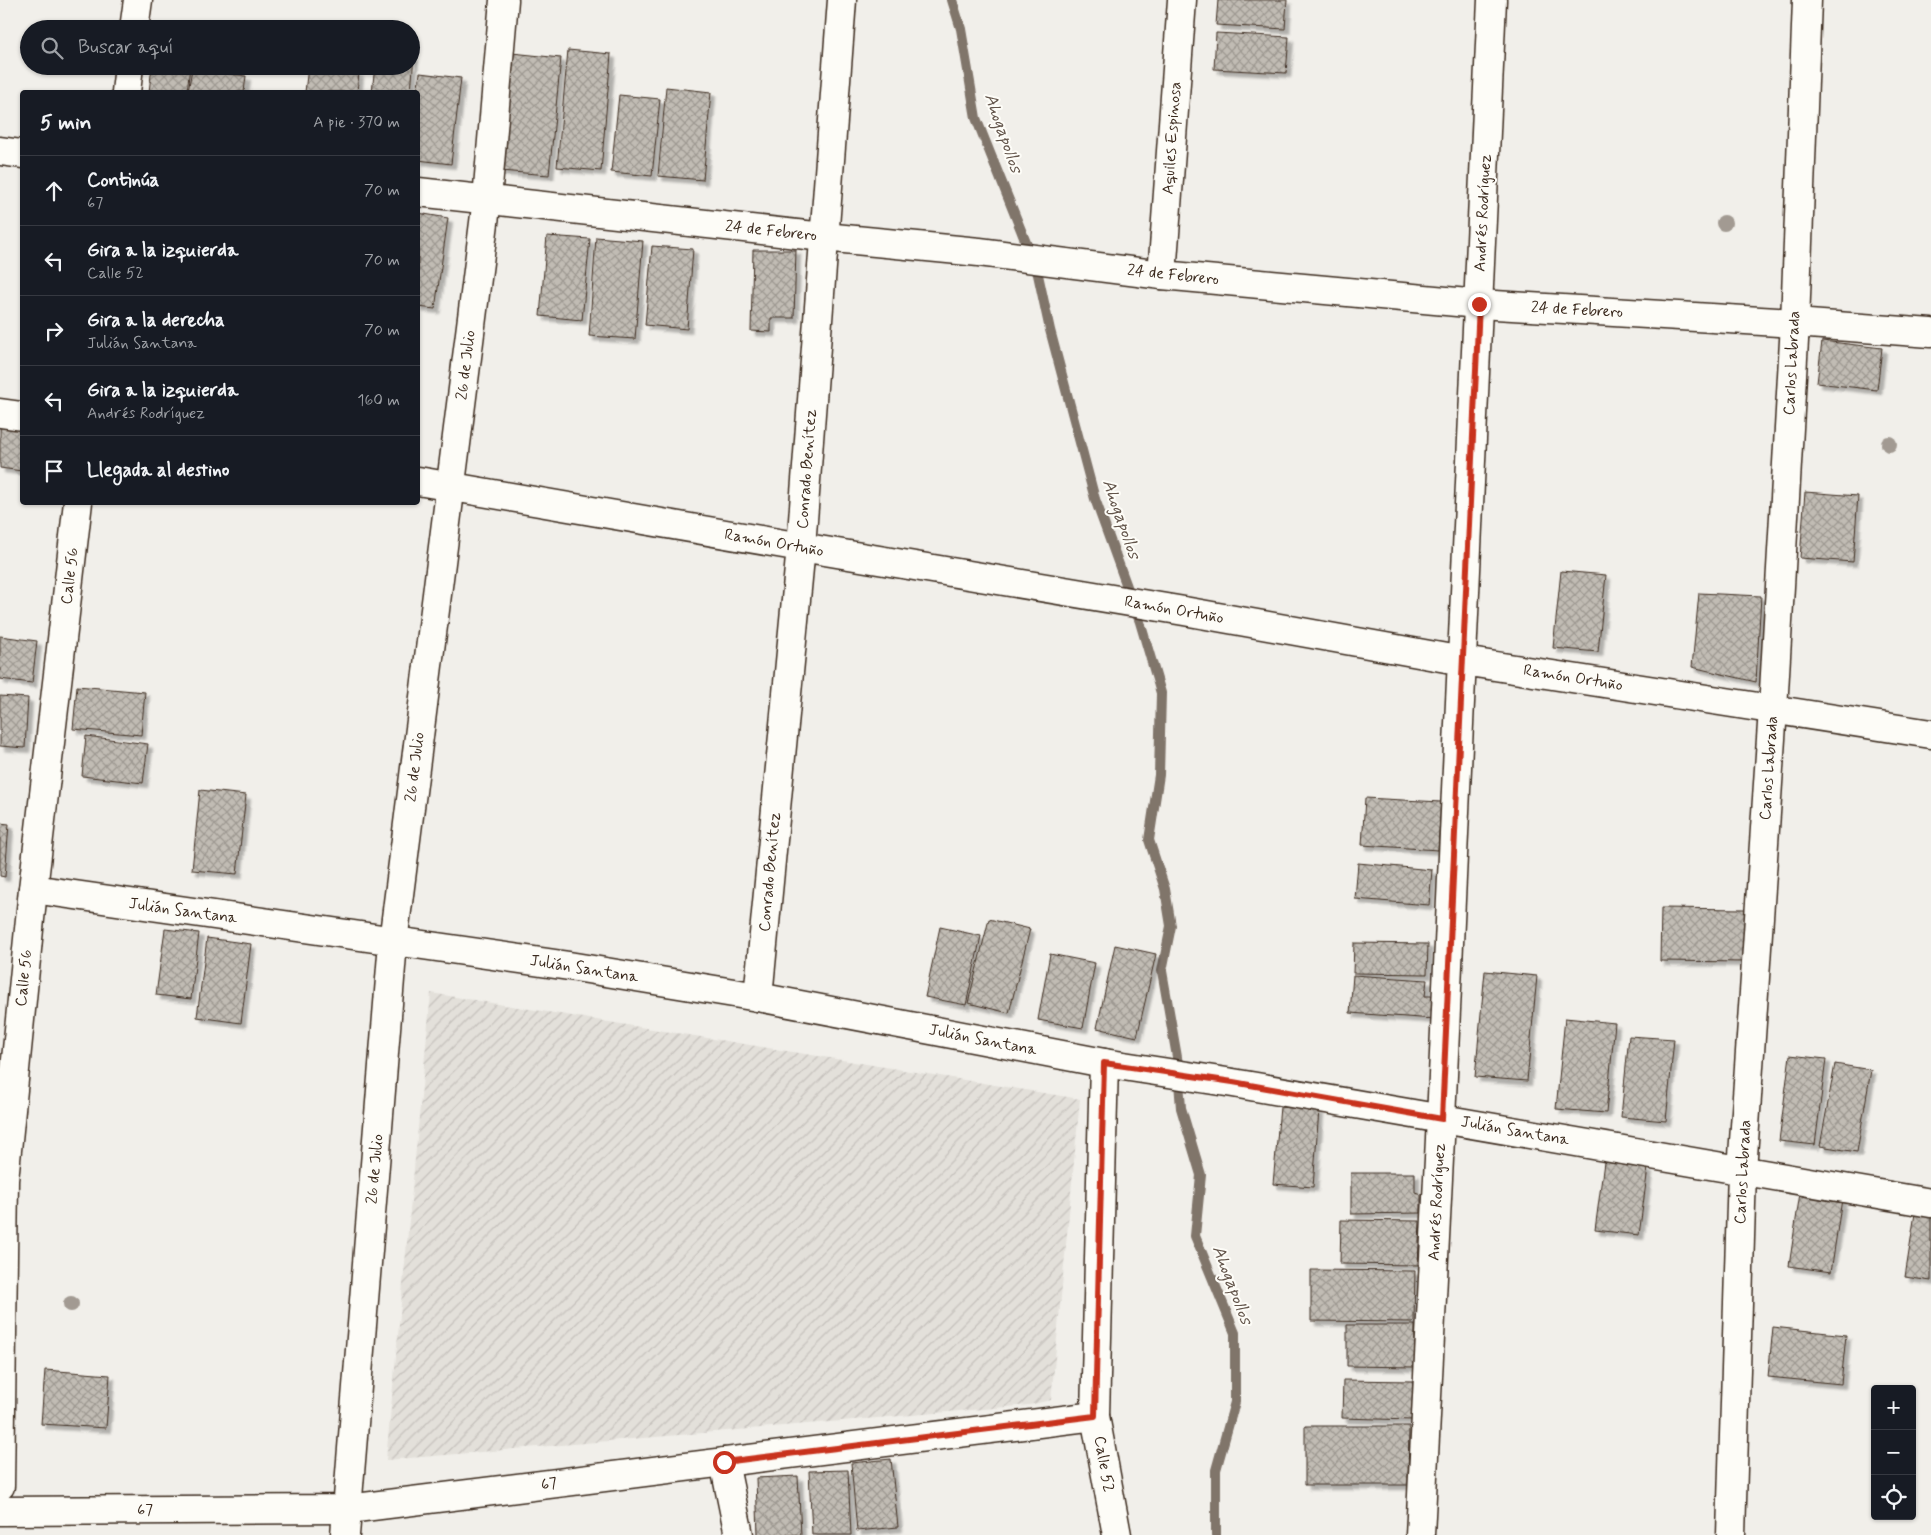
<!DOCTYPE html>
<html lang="es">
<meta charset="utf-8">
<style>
:root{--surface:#171b24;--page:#242831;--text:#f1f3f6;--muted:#9ea1a6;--line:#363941}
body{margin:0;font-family:Mynerve,sans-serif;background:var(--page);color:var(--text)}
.controls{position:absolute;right:15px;bottom:15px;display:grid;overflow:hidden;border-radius:5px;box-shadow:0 1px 4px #0004}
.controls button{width:45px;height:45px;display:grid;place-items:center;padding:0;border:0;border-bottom:1px solid var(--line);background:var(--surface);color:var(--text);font:25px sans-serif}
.stop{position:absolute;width:15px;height:15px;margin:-11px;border:4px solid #c8321e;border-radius:50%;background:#fff}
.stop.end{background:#c8321e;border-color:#fff;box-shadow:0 1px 5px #0008}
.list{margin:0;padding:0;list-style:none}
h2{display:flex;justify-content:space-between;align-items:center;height:65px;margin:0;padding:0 20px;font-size:21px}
h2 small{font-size:16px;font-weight:400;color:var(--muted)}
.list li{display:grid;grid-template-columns:32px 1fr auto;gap:15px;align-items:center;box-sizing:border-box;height:70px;padding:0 20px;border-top:1px solid var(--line)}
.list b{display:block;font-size:19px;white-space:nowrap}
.list p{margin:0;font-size:16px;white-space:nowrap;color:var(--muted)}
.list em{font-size:16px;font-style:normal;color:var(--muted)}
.icon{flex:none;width:28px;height:28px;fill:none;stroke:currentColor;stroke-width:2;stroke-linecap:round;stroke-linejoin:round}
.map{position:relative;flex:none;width:1931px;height:1535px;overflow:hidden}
.search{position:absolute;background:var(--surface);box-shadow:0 1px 4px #0004;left:20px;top:20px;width:400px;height:55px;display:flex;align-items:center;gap:12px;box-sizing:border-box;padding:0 18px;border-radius:28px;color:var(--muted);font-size:19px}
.panel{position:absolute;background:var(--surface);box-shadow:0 1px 4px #0004;left:20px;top:90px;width:400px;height:415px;border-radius:5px}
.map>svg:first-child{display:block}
.industrial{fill:url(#industrial-furrows)}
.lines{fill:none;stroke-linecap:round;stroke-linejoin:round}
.stream{stroke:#80746b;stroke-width:10}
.building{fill:url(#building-cross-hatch);stroke:#3b2a1e;filter:url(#shadow)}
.minor-casing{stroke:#3b2a1e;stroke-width:31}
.minor{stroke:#fdfcf7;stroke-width:28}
.tree{fill:#a29a92}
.route{stroke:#c8321e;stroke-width:6}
.labels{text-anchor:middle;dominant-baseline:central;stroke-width:4;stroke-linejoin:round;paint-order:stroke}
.street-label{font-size:16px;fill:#3b2a1e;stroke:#fdfcf7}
.water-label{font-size:18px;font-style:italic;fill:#63554b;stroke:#fdfcf7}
</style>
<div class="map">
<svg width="1931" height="1535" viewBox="0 0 1931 1535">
<defs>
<pattern id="industrial-furrows" width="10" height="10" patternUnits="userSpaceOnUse" patternTransform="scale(1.25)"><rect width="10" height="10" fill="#e3e0da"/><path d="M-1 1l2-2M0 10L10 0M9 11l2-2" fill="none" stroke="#c4c0bb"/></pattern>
<pattern id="building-cross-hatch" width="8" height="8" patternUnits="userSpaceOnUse" patternTransform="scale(1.25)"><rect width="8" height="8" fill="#c1bcb4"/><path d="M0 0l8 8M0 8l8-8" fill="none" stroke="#9e9992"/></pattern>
<filter id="shadow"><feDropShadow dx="4.5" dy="4.5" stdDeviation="1" flood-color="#0004"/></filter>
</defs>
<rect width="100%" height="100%" fill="#f1efea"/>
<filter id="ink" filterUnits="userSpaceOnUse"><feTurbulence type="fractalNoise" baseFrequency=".02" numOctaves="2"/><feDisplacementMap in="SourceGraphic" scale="10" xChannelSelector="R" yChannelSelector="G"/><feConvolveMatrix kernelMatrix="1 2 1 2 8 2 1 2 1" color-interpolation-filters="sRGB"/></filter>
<g filter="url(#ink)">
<polygon class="industrial" points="431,993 1080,1099 1051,1400 1029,1405 386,1460"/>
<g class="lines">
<polyline class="stream" points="952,0 961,29 976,118 1037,270 1050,330 1095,499 1140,622 1161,693 1159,775 1149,840 1165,889 1171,926 1162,971 1177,1057 1181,1108 1201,1175 1195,1236 1235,1333 1235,1402 1216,1470 1216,1535"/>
</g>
<g class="building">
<polygon points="1218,0 1287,0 1285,29 1216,25"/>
<polygon points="1216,33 1289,37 1286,73 1214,69"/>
<polygon points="568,50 611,54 601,171 557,167"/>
<polygon points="512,53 561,58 549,175 500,171"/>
<polygon points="411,56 414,56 411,92 372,92 375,66 411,66"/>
<polygon points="152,66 190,66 187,92 149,92"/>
<polygon points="308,67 359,73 357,92 305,92"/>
<polygon points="192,69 246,76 244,92 188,92"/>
<polygon points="420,73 461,78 451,164 418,160 417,92"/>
<polygon points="666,87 711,92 703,180 658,176"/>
<polygon points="619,95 660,99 652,176 611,172"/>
<polygon points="418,213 448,218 435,309 418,307"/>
<polygon points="547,236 590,239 582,320 540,316"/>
<polygon points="596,237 643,241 635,339 589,336"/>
<polygon points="652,246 693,249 687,329 645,325"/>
<polygon points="753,250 796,250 794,318 771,318 771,332 751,331"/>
<polygon points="1822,341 1882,348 1877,390 1817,383"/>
<polygon points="0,421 22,425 22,471 0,468"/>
<polygon points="1805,492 1858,496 1853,562 1800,558"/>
<polygon points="1561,571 1606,575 1598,652 1553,648"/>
<polygon points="1699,593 1761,596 1756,682 1692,667"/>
<polygon points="0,636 37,641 32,683 0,679"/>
<polygon points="77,686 145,692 141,735 73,729"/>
<polygon points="0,696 28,698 25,748 0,746"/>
<polygon points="86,736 148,744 143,783 82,776"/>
<polygon points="200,790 246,795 237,874 192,870"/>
<polygon points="1365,798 1441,802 1438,850 1362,845"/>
<polygon points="0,823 9,824 5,877 0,876"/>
<polygon points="1358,863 1432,870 1429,905 1355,899"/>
<polygon points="1661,908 1745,909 1745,962 1660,961"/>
<polygon points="989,919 1030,929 1009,1013 968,1003"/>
<polygon points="940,927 981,936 966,1005 925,997"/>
<polygon points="165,929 199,933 191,999 156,995"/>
<polygon points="207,938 251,944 241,1023 197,1017"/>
<polygon points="1354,943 1428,944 1427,974 1353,973"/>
<polygon points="1115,945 1156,954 1137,1037 1097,1028"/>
<polygon points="1050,954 1095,963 1083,1028 1038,1020"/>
<polygon points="1485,971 1537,976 1527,1081 1475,1077"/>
<polygon points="1353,975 1427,980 1425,996 1435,996 1434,1019 1350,1013"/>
<polygon points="1565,1018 1615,1023 1606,1113 1556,1109"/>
<polygon points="1629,1036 1674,1039 1666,1121 1621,1117"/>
<polygon points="1790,1055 1826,1059 1815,1145 1779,1141"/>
<polygon points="1835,1064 1871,1070 1857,1152 1820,1146"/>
<polygon points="1280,1107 1319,1110 1313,1187 1273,1184"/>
<polygon points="1604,1162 1648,1168 1639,1235 1595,1230"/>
<polygon points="1351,1173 1415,1173 1415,1192 1421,1194 1421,1213 1351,1214"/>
<polygon points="1800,1193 1842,1199 1831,1272 1789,1266"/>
<polygon points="1916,1207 1931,1209 1931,1281 1905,1277"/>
<polygon points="1341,1220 1420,1221 1418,1265 1340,1264"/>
<polygon points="1311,1270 1415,1271 1414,1322 1311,1321"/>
<polygon points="1347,1325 1415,1325 1415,1367 1347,1366"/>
<polygon points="1773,1327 1846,1335 1841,1384 1768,1377"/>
<polygon points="45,1370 110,1375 106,1428 41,1424"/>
<polygon points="1343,1380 1413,1381 1412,1420 1342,1418"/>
<polygon points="1305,1426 1409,1426 1408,1485 1305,1485"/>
<polygon points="891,1459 898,1527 857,1531 851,1463"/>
<polygon points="848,1470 851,1535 812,1535 809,1471"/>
<polygon points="798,1476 801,1535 758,1535 756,1478"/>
</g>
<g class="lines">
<defs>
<g id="minor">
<polyline points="134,29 138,0"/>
<polyline points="126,92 129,66"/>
<polyline points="0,151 22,154"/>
<polyline points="418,192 824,237 979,252 1162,275 1479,304 1795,323 1931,333"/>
<polyline points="1162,275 1182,0"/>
<polyline points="0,413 22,416"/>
<polyline points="418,481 801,547 1184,611 1463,661 1931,734"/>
<polyline points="33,889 569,966 758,997 1104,1063 1233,1083 1931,1203"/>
<polyline points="758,997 801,547 842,0"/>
<polyline points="1104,1063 1095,1416 1117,1535"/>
<polyline points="724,1462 739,1535"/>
<polyline points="0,1486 4,1180 33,889 78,502"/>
<polyline points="0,1511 348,1509 1095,1416"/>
<polyline points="345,1535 393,942 487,199 504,0"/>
<polyline points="1420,1535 1441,1119 1492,0"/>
<polyline points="1731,1535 1742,1171 1773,709 1795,323 1807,0"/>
</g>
</defs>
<use href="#minor" class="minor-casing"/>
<use href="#minor" class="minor"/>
</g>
<g class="tree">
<circle cx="1724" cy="223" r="8"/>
<circle cx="1889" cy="444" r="8"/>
<circle cx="71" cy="1304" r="8"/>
</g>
</g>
<g class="lines" filter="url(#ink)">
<polyline class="route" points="724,1462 1095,1416 1104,1063 1233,1082 1442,1119 1479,304"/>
</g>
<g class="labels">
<g class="street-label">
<text transform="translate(1172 138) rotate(-86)">Aquiles Espinosa</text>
<text transform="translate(1483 213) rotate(-87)">Andrés Rodríguez</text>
<text transform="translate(771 231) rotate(6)">24 de Febrero</text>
<text transform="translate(1173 275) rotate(6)">24 de Febrero</text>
<text transform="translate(1577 310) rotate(3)">24 de Febrero</text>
<text transform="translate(1792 363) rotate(-87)">Carlos Labrada</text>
<text transform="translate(466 365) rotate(-83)">26 de Julio</text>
<text transform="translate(807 469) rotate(-86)">Conrado Benítez</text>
<text transform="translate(774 543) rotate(10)">Ramón Ortuño</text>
<text transform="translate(70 576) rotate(-83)">Calle 56</text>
<text transform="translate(1174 610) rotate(10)">Ramón Ortuño</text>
<text transform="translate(1573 678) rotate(9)">Ramón Ortuño</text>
<text transform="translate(415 767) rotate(-83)">26 de Julio</text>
<text transform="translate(1769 768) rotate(-86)">Carlos Labrada</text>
<text transform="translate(770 872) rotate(-85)">Conrado Benítez</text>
<text transform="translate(183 911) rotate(8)">Julián Santana</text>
<text transform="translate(584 969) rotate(9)">Julián Santana</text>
<text transform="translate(24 978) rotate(-84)">Calle 56</text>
<text transform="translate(983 1040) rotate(11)">Julián Santana</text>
<text transform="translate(1515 1131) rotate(10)">Julián Santana</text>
<text transform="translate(375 1169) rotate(-85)">26 de Julio</text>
<text transform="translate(1743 1172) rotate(-87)">Carlos Labrada</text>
<text transform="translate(1437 1202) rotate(-87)">Andrés Rodríguez</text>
<text transform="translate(1104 1464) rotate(80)">Calle 52</text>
<text transform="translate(549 1484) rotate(-7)">67</text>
<text x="145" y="1510">67</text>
</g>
<g class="water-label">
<text transform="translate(1003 133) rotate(71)">Ahogapollos</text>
<text transform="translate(1121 519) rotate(71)">Ahogapollos</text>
<text transform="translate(1232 1285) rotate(69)">Ahogapollos</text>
</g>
</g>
</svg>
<div class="controls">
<button>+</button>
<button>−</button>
<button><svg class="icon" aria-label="locate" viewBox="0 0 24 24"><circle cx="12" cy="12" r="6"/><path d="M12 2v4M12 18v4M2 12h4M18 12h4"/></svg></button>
</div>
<div class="stop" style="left:724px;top:1462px"></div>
<div class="stop end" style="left:1479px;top:304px"></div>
<div class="search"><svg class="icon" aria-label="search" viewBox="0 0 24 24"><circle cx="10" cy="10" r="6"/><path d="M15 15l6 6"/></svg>Buscar aquí</div>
<section class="panel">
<h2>5 min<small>A pie · 370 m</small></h2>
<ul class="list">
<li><svg class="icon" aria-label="ahead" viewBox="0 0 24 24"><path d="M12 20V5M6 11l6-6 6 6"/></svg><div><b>Continúa</b><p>67</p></div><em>70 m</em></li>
<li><svg class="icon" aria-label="left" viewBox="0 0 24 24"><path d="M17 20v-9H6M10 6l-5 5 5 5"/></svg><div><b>Gira a la izquierda</b><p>Calle 52</p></div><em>70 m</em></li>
<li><svg class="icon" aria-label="right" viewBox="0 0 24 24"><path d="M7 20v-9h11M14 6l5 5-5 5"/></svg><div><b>Gira a la derecha</b><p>Julián Santana</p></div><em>70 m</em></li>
<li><svg class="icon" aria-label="left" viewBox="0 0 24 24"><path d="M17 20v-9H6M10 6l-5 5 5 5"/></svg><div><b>Gira a la izquierda</b><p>Andrés Rodríguez</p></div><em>160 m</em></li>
<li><svg class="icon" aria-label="arrive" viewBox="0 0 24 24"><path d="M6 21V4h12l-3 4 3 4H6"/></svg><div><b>Llegada al destino</b></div></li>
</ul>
</section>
</div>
